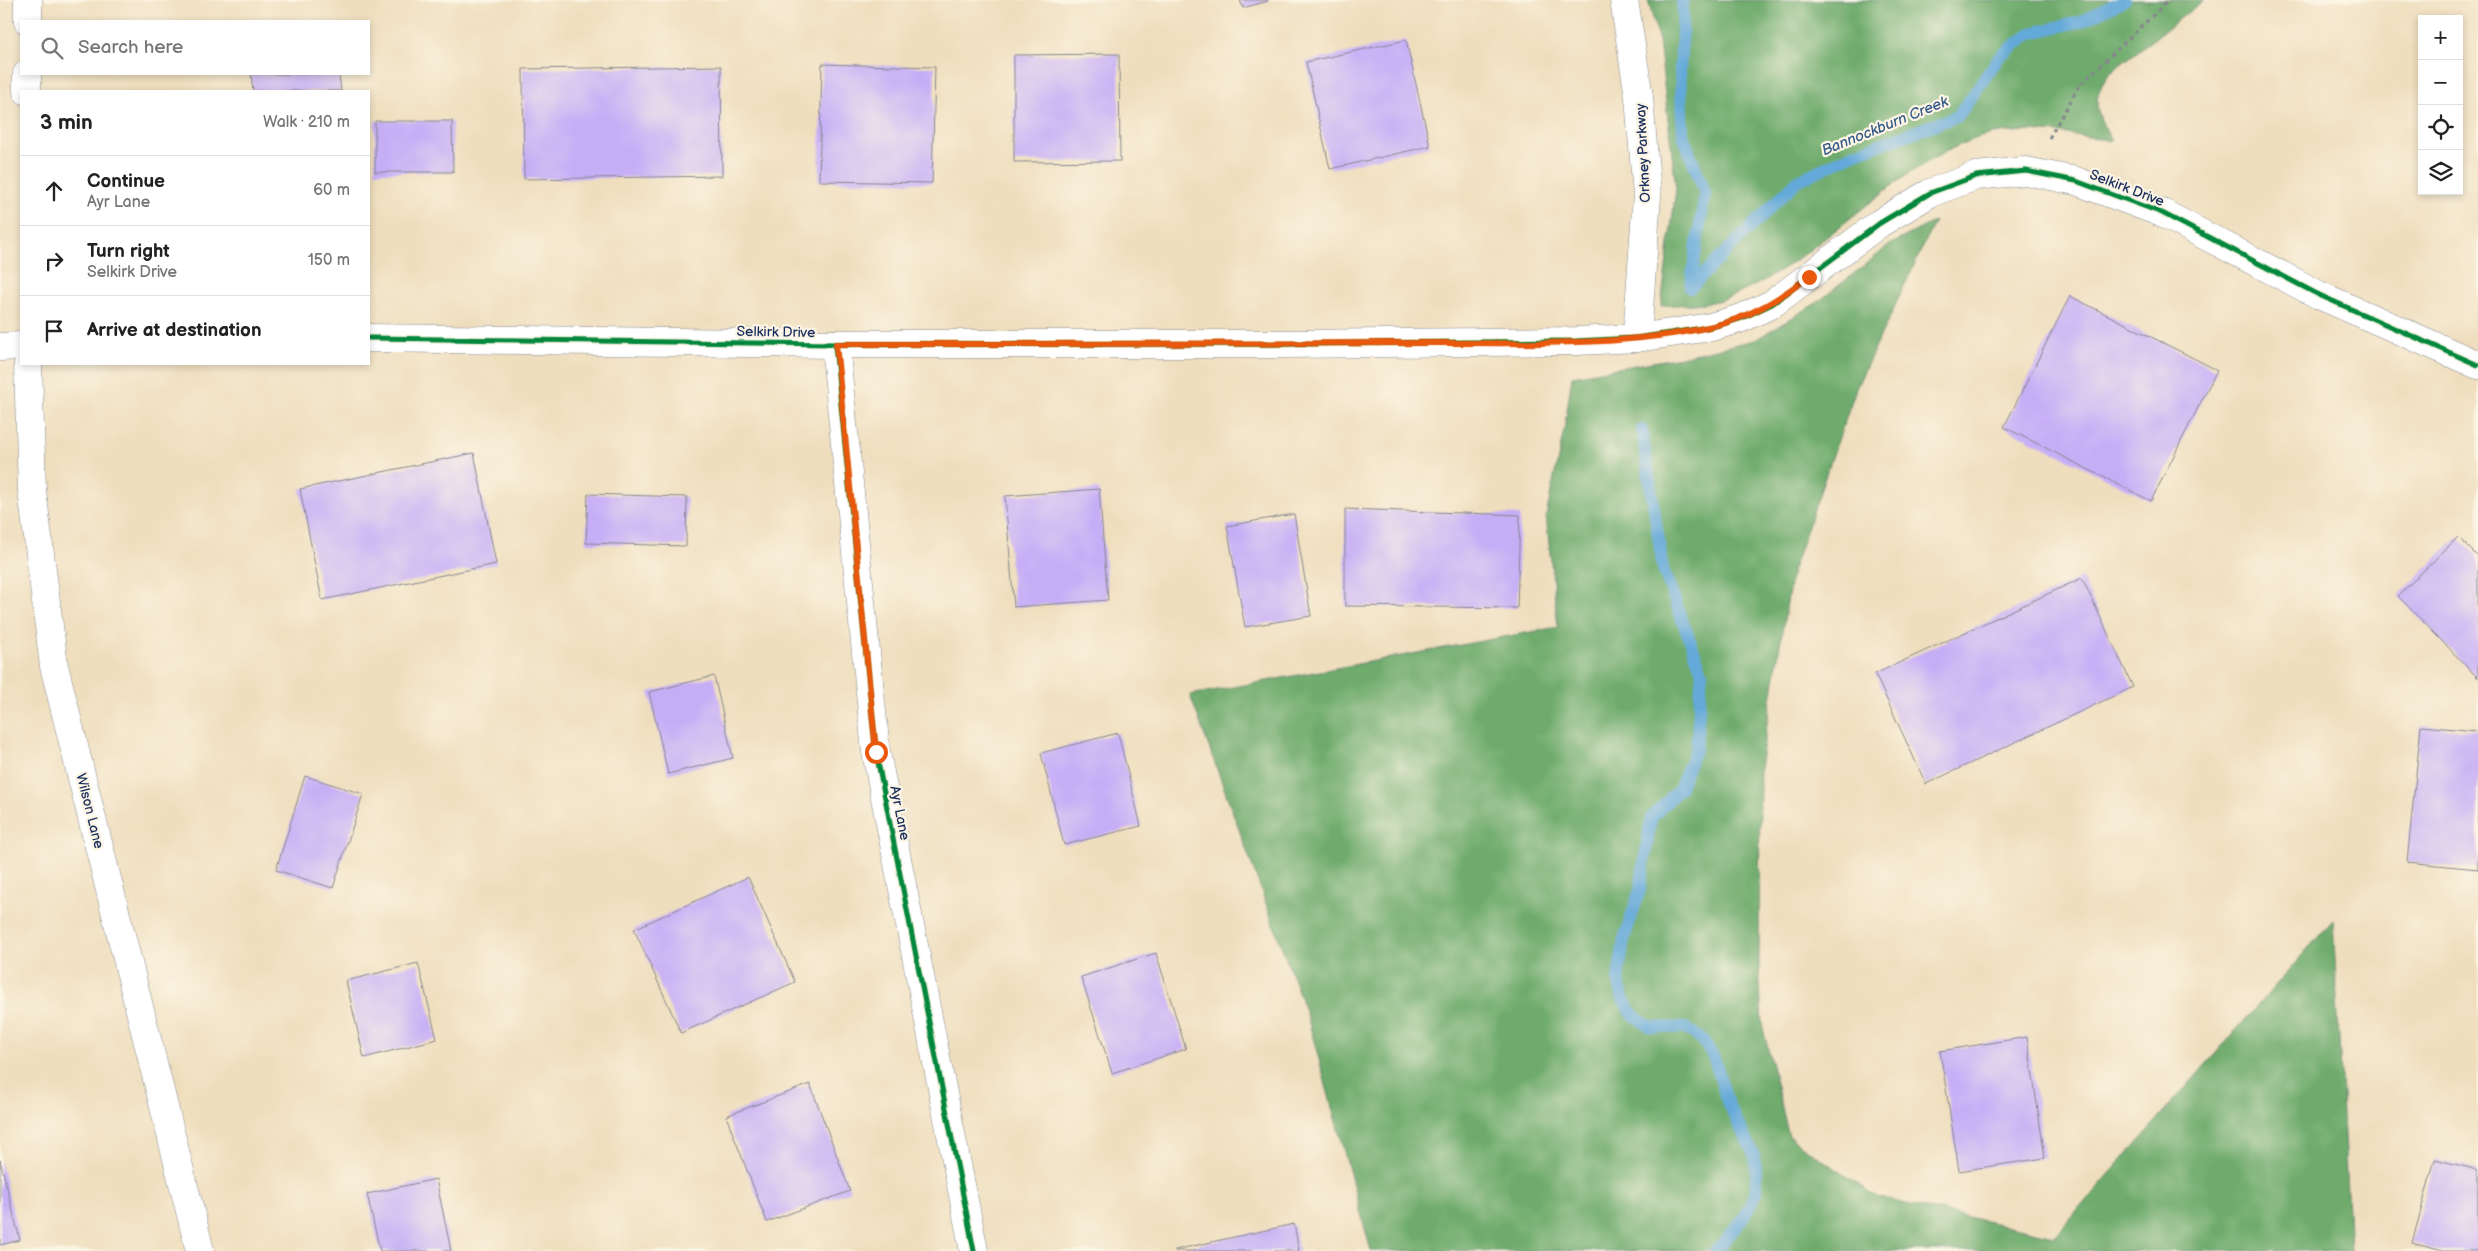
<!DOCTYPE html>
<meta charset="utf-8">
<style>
:root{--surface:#fff;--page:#f6f6f6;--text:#222;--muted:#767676;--line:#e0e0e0}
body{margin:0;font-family:"Balsamiq Sans",sans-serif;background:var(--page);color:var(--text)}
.controls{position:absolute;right:15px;top:15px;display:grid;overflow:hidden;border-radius:0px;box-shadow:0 2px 8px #0003}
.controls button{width:45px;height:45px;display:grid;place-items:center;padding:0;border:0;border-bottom:1px solid var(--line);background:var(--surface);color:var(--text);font:25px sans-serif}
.stop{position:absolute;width:15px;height:15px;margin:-11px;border:4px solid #ea580c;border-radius:50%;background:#fff}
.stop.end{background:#ea580c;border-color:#fff;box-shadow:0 1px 5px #0008}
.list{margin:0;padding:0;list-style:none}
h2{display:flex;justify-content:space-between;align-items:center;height:65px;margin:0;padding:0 20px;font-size:21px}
h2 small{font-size:16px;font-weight:400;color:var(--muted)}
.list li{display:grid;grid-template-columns:32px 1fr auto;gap:15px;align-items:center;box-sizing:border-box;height:70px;padding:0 20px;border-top:1px solid var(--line)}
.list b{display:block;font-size:19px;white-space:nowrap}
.list p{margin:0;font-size:16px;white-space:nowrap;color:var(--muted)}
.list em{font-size:16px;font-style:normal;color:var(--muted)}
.icon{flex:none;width:28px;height:28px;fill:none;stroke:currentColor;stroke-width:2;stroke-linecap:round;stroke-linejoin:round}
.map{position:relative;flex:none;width:2478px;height:1251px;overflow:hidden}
.search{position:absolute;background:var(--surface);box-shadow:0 2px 8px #0003;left:20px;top:20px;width:350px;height:55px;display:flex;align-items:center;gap:12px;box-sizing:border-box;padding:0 18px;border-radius:0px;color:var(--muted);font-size:19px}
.panel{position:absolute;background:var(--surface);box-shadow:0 2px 8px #0003;left:20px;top:90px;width:350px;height:275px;border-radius:0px}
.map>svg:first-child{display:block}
.forest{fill:#6eab6c;stroke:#446d65}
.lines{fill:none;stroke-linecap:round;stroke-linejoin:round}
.stream{stroke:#63a9d9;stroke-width:12}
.building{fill:#c6aef6}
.minor-casing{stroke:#85868e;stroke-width:29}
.major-casing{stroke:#85868e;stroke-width:29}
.path{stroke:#85868e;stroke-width:3;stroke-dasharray:4 4;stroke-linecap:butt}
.minor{stroke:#fff;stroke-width:28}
.major{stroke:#fff;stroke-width:28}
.cycleway-casing{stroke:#fcf5e5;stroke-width:8}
.cycleway{stroke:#00873e;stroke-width:5}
.route{stroke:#ea580c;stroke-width:6}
.labels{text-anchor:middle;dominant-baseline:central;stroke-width:4.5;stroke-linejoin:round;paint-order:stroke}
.street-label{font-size:14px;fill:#1b2f5e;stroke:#fcf5e5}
.water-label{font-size:15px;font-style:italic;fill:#345a89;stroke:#fcf5e5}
</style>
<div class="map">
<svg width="2478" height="1251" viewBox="0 0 2478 1251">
<rect width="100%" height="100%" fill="#fcf5e5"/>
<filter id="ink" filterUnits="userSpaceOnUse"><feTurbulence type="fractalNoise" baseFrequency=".02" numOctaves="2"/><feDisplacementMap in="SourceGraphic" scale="10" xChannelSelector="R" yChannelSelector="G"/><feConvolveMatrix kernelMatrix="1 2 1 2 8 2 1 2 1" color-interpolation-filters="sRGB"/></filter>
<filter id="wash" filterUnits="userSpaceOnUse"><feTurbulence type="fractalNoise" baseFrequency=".0096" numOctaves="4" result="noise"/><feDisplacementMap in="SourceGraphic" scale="20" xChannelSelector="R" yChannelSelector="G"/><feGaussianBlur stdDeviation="1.12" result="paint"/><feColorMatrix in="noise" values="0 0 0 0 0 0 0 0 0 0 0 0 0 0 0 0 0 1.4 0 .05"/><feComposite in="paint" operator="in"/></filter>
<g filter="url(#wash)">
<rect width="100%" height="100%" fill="#efdebd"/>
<g class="forest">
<path d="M 1648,0 L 2204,0 L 2112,71 C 2089,97 2096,114 2112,141 C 2072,134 2029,127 1988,135 C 1967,140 1947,151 1929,161 C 1861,201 1795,276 1721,300 C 1703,305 1679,304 1661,306 L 1676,189 L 1659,41 Z"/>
<polygon points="1935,221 1857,386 1792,572 1760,767 1759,964 1762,1024 1789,1137 1879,1198 2055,1236 2333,920 2350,1251 1371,1251 1308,1019 1190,695 1558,627 1546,516 1564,430 1572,376 1681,357 1755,340 1818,302 1891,244"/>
</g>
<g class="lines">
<g class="stream">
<polyline points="1682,0 1683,13 1680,72 1683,135 1705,193 1690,288"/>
<polyline points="1690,288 1797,181 1853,154 1958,116 2000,56 2031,33 2079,22 2124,0"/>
<polyline points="1642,430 1663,569 1702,672 1696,748 1679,789 1651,818 1640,890 1624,939 1618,979 1623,999 1634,1016 1651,1027 1685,1028 1702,1039 1714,1058 1728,1104 1755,1156 1757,1190 1744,1217 1716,1251"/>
</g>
</g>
<g id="blocks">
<g class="building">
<polygon points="1240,0 1268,0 1268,1 1243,8"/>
<polygon points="1406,40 1430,146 1330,169 1306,62"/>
<polygon points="1119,54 1120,161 1014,162 1014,55"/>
<polygon points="822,64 935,67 932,183 819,181"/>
<polygon points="721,66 722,176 524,179 523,69"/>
<polygon points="251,74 339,74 341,91 253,91"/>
<polygon points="375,121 452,121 453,172 375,172"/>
<polygon points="2070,296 2217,370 2151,501 2004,427"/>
<polygon points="474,453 496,564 322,600 300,489"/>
<polygon points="1099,489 1108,600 1014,607 1005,496"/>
<polygon points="588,494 687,497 686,546 586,543"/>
<polygon points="1345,509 1520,515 1517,608 1345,606"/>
<polygon points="1294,514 1311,616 1245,627 1227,526"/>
<polygon points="2458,537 2478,557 2478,678 2398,596"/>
<polygon points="2082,578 2133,687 1926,784 1875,674"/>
<polygon points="714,676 733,758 668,774 649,692"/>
<polygon points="2421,726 2478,731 2478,869 2407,862"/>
<polygon points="1118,733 1141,826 1064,845 1041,753"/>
<polygon points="305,776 363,794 333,888 276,870"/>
<polygon points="748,877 795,982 681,1033 634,929"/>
<polygon points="1156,953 1186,1049 1112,1073 1081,977"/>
<polygon points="418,963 437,1039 364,1058 346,981"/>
<polygon points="2027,1037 2045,1158 1959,1171 1940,1051"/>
<polygon points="810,1084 850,1191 767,1222 726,1116"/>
<polygon points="2435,1159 2478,1170 2478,1251 2443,1251 2412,1243"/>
<polygon points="0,1160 20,1240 0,1245"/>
<polygon points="436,1179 451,1251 380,1251 367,1194"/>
<polygon points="1294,1224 1299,1251 1175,1251 1175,1250"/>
</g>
</g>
</g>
<g filter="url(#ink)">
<use href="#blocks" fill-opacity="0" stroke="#85868e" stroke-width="1"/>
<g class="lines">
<defs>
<g id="minor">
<polyline points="1624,0 1639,97 1647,196 1637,338"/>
<polyline points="369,338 835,344 1286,344 1577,341 1637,338 1711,327 1742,318 1772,304 1880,223 1930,193 1976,176 2026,171 2076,181 2162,213 2319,295 2478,365"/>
<polyline points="835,344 876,752 974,1251"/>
<polyline points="0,347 21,346"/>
</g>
<g id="major">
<polyline points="28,21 28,0"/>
<polyline points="27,91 27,74"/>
<polyline points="28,364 32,490 54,666 200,1251"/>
</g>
</defs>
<use href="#minor" class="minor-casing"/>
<use href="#major" class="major-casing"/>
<polyline class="path" points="2049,138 2079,86 2169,0"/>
<use href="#minor" class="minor"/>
<use href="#major" class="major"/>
<defs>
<g id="cycleway">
<polyline points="369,338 835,344 1286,344 1577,341 1637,338 1711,327 1742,318 1772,304 1880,223 1930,193 1976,176 2026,171 2076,181 2162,213 2319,295 2478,365"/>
<polyline points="835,344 876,752 974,1251"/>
</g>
</defs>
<use href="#cycleway" class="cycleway-casing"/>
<use href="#cycleway" class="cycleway"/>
</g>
</g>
<g class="lines" filter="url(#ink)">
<path class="route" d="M 876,752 L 836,344 C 1024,344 1213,344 1401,343 C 1499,342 1618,349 1713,326 C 1750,318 1778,299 1809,277"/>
</g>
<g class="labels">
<g class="street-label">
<text transform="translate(1643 153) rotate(-93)">Orkney Parkway</text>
<text transform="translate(2127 188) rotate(21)">Selkirk Drive</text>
<text transform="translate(776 332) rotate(1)">Selkirk Drive</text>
<text transform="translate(90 811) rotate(76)">Wilson Lane</text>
<text transform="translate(900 813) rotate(79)">Ayr Lane</text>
</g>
<g class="water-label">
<text transform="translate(1885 126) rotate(-22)">Bannockburn Creek</text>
</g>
</g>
</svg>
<div class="controls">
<button>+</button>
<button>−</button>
<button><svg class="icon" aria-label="locate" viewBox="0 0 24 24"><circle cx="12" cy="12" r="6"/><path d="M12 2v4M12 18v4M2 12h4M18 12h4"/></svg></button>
<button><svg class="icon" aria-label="layers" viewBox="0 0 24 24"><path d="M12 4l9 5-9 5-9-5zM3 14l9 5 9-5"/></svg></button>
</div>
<div class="stop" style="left:876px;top:752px"></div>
<div class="stop end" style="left:1809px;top:277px"></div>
<div class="search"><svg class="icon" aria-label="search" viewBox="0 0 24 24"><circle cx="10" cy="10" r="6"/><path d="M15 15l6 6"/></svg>Search here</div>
<section class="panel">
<h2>3 min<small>Walk · 210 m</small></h2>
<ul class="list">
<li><svg class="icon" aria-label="ahead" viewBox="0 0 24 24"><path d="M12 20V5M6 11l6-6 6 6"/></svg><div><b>Continue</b><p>Ayr Lane</p></div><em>60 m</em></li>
<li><svg class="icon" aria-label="right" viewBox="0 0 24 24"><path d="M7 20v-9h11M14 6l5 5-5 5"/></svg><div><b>Turn right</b><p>Selkirk Drive</p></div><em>150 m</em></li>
<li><svg class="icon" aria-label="arrive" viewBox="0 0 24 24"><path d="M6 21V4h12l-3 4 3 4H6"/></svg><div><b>Arrive at destination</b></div></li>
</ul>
</section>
</div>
